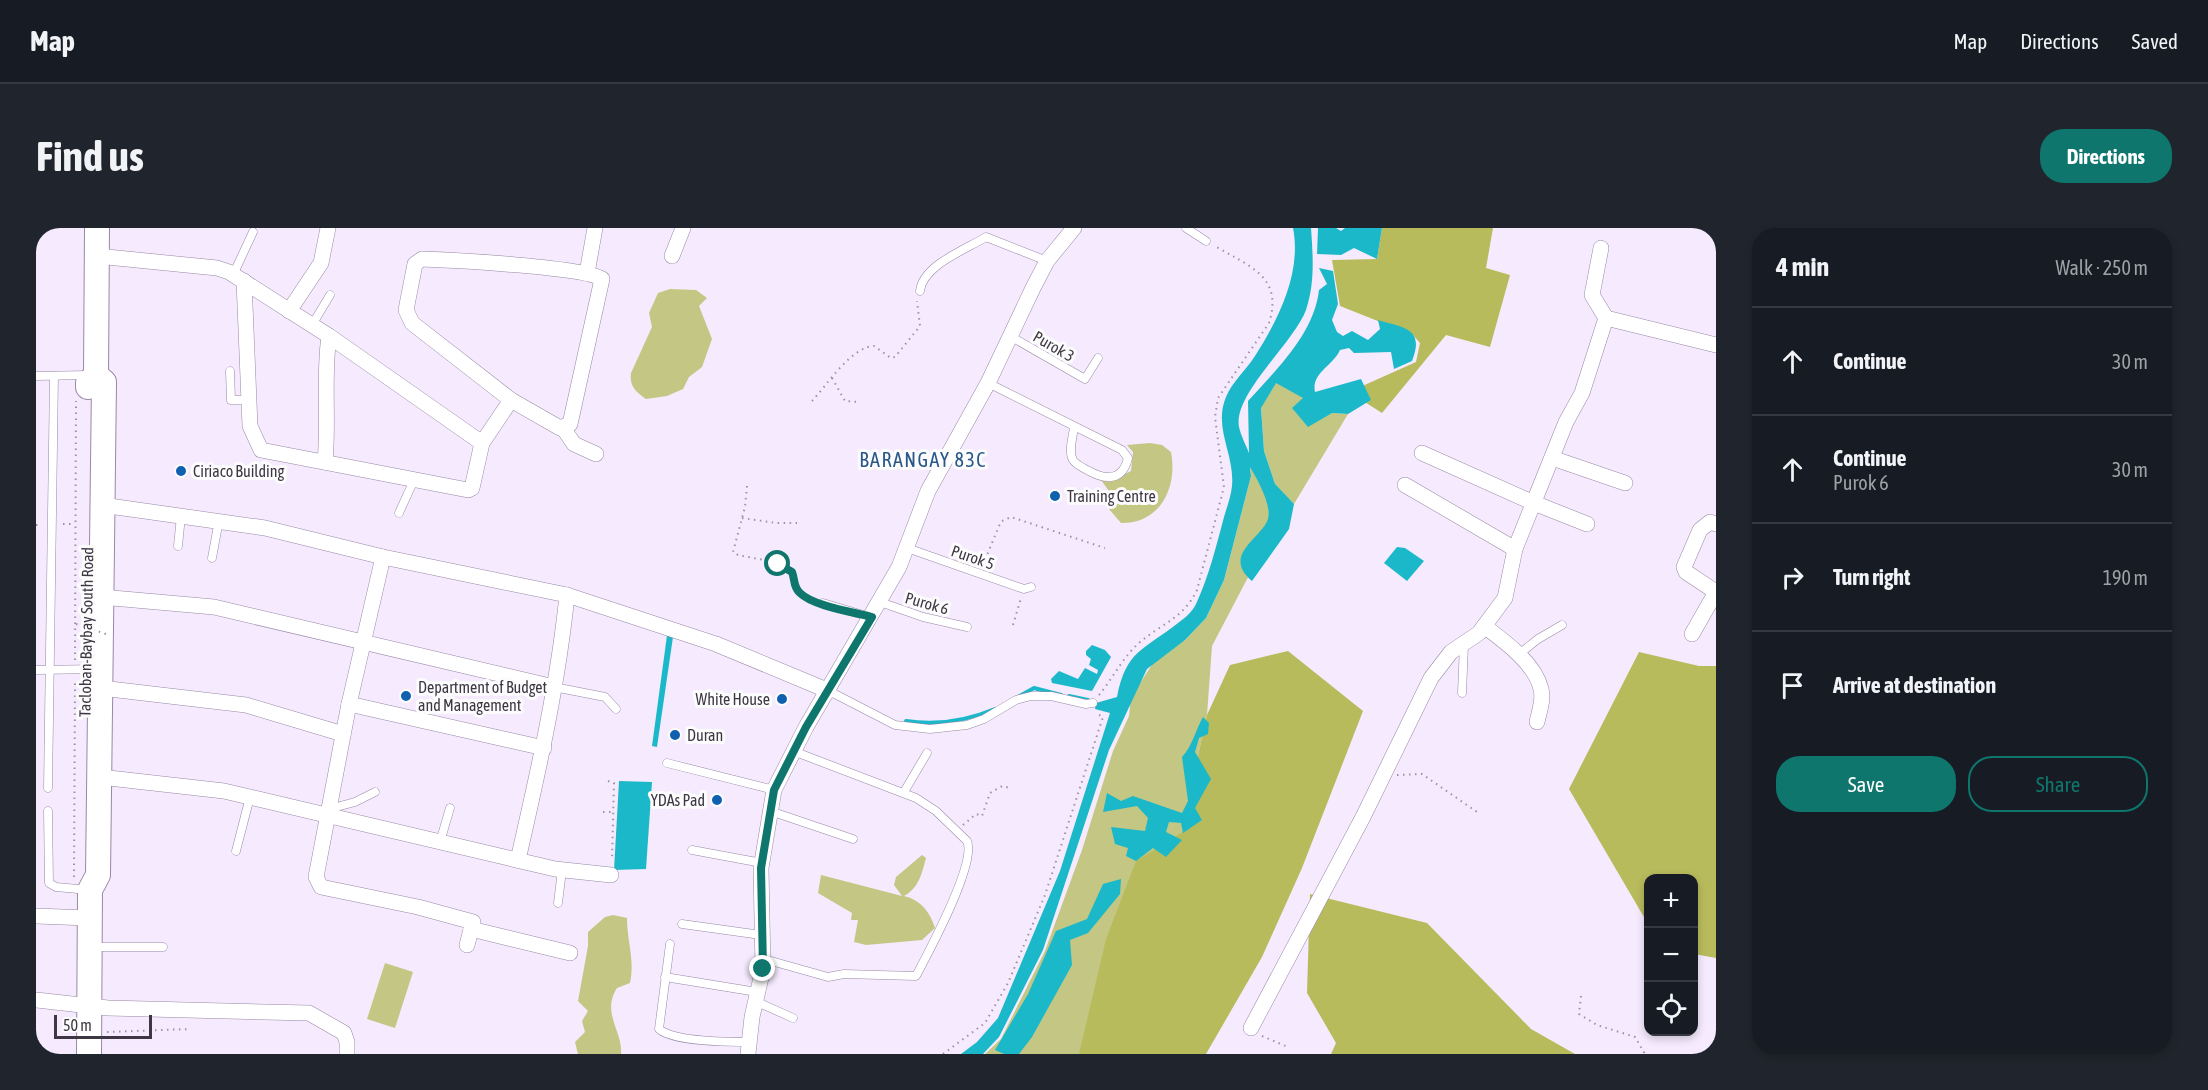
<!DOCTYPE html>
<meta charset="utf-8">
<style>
:root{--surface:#171b24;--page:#20242c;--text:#f1f3f6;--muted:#9ea1a6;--line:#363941;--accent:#0f766e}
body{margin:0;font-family:"Asap Condensed",sans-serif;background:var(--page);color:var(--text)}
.controls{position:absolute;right:18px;bottom:18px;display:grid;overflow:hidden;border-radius:12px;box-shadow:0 3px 9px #0003}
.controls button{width:54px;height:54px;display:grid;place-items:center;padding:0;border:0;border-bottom:2px solid var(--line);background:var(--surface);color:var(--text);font:30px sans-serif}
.scale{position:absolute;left:18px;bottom:15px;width:98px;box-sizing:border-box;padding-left:6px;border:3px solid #3e3743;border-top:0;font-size:16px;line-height:21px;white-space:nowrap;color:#3e3743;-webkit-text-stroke:4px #fcfcfc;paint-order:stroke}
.stop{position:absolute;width:18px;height:18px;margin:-14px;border:4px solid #0f766e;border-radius:50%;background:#fff}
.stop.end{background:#0f766e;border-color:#fff;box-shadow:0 2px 6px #0008}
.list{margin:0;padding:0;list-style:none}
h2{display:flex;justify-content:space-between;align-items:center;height:78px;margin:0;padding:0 24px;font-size:26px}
h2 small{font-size:20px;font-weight:400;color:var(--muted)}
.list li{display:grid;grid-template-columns:39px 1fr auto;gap:18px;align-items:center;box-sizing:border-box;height:108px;padding:0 24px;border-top:2px solid var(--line)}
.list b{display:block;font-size:22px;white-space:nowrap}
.list p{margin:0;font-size:20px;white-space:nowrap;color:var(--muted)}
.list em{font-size:20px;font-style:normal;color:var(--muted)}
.actions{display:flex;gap:12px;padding:18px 24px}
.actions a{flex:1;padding:14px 0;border:2px solid var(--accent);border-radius:24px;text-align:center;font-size:21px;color:var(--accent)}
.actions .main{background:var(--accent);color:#fff}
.icon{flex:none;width:33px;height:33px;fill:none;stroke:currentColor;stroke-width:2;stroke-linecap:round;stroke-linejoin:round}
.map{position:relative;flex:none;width:1680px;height:826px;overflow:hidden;border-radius:24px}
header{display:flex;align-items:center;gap:36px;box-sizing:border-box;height:84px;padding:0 30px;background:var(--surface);border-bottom:2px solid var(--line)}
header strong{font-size:28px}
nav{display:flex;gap:33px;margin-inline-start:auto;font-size:21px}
.intro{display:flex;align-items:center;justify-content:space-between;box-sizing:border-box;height:144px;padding:0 36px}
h1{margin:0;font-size:42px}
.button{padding:15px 27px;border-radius:24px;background:var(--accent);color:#fff;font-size:21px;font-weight:700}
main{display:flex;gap:36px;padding:0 36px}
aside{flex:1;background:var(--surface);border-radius:24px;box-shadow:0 3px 9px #0003}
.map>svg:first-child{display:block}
.green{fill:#c3c783}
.forest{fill:#b8bb5c}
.water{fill:#1bb8ca}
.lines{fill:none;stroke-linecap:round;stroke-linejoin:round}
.stream{stroke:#1bb8ca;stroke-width:4}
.service-casing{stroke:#9888a5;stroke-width:9}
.minor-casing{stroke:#9888a5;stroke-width:16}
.primary-casing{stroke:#9888a5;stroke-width:26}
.path{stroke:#9c93a3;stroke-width:2;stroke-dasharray:1.5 4.5;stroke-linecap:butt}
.service{stroke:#fff;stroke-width:8}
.minor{stroke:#fff;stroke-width:15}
.primary{stroke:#fff;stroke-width:24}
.path-bridge{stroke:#9c93a3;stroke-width:2;stroke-dasharray:1.5 4.5;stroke-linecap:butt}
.route{stroke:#0f766e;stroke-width:8}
.poi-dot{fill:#0f60ae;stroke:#fcfcfc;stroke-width:2}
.labels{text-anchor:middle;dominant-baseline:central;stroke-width:6;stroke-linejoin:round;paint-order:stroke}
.street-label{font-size:16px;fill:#3e3743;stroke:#fcfcfc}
.poi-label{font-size:16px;fill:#3e3743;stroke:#fcfcfc;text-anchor:start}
.quarter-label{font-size:20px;letter-spacing:1.5px;fill:#29578b;stroke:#fcfcfc}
</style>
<header>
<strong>Map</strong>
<nav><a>Map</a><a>Directions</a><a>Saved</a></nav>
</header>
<div class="intro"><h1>Find us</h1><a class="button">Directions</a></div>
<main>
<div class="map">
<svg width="1680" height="826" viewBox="0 0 1680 826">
<rect width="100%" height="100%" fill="#f5eafe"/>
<g class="green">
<path d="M 634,61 L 660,62 L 671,70 L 663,78 L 676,111 L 666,139 L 653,149 L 647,161 L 631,168 L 610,171 C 600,164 593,158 595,145 L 616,99 L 613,85 L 622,65 Z"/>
<polygon points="1240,154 1296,185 1312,186 1258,276 1253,271 1176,418 1171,487 1152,573 1166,592 1050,826 949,826 965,811 1009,723 1046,622 1077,523 1093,488 1095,469 1119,432 1149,412 1170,390 1188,352 1215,248 1214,236 1239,256 1228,223 1225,179"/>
<path d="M 1114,215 L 1126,217 L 1135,224 C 1142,259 1124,296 1085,295 L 1073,281 L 1073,263 L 1065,252 L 1073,254 L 1095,243 L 1097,224 L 1091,217 Z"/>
<path d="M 886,627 L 890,630 C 886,645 883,660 868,668 C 885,672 894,684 899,700 L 886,712 L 830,717 L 818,714 L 822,692 L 815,692 L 816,685 L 782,665 L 785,647 L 866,668 L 858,657 L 860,649 Z"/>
<path d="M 577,687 L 591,690 C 591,713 599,732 594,755 L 581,760 C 565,785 587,803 585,826 L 542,826 L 539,814 L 549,804 L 546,793 L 552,783 L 542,773 L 552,718 L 552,704 L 569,689 Z"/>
<polygon points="349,735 377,744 359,800 331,791"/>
</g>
<g class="forest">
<polygon points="1346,0 1457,0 1450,40 1474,47 1454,119 1410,107 1346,185 1313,164 1380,134 1384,115 1377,107 1304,78 1296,32 1341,31"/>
<polygon points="1252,423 1327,483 1266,640 1226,729 1170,826 1043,826 1070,711 1100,633 1166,592 1152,573 1171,487 1194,437"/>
<polygon points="1603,424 1663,438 1680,438 1680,730 1658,726 1658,650 1612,650 1612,696 1533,561"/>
<polygon points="1274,666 1391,695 1495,801 1539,826 1295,826 1300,815 1271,765"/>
</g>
<g class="water">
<path d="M 1257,0 L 1275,0 C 1277,28 1279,55 1270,82 C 1257,116 1197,166 1203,199 C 1205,208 1210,217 1213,225 L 1212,173 C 1240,142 1278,106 1283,62 L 1291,56 L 1283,40 L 1297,43 L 1302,76 L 1296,92 L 1301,104 L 1307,108 L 1316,103 L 1332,112 L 1344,101 L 1342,92 C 1368,100 1389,100 1376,133 L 1358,141 L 1355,124 L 1318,125 L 1313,120 L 1304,122 C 1297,138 1275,145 1279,164 L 1325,151 L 1335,172 L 1312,186 L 1296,185 L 1272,199 L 1256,180 L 1267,170 L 1240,155 L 1225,180 L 1228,223 L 1239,256 L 1258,276 L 1253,301 L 1216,353 C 1185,327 1226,310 1232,291 C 1236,277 1221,251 1214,239 L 1215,248 L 1188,352 L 1170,390 L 1149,412 L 1111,441 L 1073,522 L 1007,722 L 963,809 L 947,826 L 925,826 L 941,814 L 962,790 L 1024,643 L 1074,485 L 1059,481 L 1060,475 L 1081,469 C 1090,422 1108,422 1142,395 C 1149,390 1156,384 1160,376 C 1173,348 1180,319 1188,289 C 1191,279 1195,268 1196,258 C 1199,226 1177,200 1190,169 C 1196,154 1210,142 1219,128 C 1242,92 1266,45 1257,0 Z"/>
<polygon points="1282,0 1300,0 1305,3 1309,0 1346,0 1341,31 1318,20 1305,27 1281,26"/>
<polygon points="1361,319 1369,320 1388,333 1371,353 1348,335"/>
<polygon points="632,400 638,402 621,519 616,518"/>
<polygon points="1056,417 1069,422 1075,429 1056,463 1016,455 1015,451 1023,443 1042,451 1049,440 1061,446 1062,442 1053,437 1055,431 1050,427 1050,423"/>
<path d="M 1167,489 L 1173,495 L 1172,506 L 1163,510 L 1159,524 L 1175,551 L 1159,580 L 1166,592 L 1147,605 L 1145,595 L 1133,594 L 1130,604 L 1146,612 L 1130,629 L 1117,620 L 1100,633 L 1090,628 L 1092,620 L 1079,616 L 1075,599 L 1109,603 L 1112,590 L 1101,578 L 1067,584 L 1071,565 L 1085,573 L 1097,568 L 1146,585 L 1152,573 L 1146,529 C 1157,517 1159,503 1167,489 Z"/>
<polygon points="583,553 616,554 610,641 578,642"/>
<polygon points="1085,651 1084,666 1052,705 1034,712 1036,737 996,809 983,826 968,826 959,822 992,766 1020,703 1051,691 1067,656"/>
</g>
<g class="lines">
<g class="stream">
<polyline points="1033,468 1052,472"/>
<polyline points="982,469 998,460 1025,467"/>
<path d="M 870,493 C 902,498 930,493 959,481"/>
</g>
<defs>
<g id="service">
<polyline points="1150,0 1170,13"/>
<polyline points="197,47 217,4"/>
<path d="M 884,63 C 887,37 929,22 950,9 L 1011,33"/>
<polyline points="276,97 294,67"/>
<polyline points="974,108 1049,151 1062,130"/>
<polyline points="194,143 195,172 213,172"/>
<polyline points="0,148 53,147"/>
<path d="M 952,155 L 1086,222 L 1092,230 C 1087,252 1071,253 1053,243 C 1048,240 1040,237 1037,232 C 1032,223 1037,209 1038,199"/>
<polyline points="363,285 378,252"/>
<polyline points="142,318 145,288"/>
<polyline points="871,320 988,361 995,359"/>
<polyline points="176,330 183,292"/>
<polyline points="844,374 887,389 931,399"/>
<polyline points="787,375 834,389"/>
<polyline points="1482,427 1502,411 1526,397"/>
<polyline points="0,442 61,441"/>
<polyline points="518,459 569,469 580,481"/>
<polyline points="793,463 859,497 894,501 931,497 948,491 980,472 995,468 1015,468 1050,476 1057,475"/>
<polyline points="1426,465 1428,416"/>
<polyline points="631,535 738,562"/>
<polyline points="12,560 18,148"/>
<polyline points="868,564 891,525"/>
<polyline points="293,581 319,574 339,564"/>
<polyline points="12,583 13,655 20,659 53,662"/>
<polyline points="734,583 817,611"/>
<polyline points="404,614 414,580"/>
<polyline points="656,622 726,635"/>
<polyline points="200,623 214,569"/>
<polyline points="522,675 526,642"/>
<polyline points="646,696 725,707"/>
<path d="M 634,716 L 623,801 C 638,814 692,814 712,814"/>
<polyline points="57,719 127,719"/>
<path d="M 728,731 L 792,749 L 808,746 L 880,748 C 892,725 941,635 931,613 L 900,583 L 880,570 L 757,523"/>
<polyline points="629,749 721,764"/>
<polyline points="719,773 757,790"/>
</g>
<g id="minor">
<polyline points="1565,20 1556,67 1570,90"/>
<polyline points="61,28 181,40 193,44 293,108 446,215"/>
<polyline points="636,28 647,0"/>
<path d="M 386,31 C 413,32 550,39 566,51 L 534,196 L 524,200 L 475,172 L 376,95 L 370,82 L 379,36 Z"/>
<polyline points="551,45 559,0"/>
<polyline points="208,53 214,198 225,222 432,262 436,260 446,215 475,172"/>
<polyline points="253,83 285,35 292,0"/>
<polyline points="527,200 538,216 560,226"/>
<polyline points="1386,225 1498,275 1551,296"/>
<polyline points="1516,230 1589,255"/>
<path d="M 289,234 C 293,191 287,150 293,108"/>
<polyline points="1369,257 1479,321"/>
<polyline points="66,277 229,300 347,329"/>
<polyline points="1680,364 1650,344 1648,339 1664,302 1674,294 1680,296"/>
<polyline points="65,369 178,379 518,459"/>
<path d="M 1448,398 C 1468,413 1499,435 1505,461 C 1508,472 1503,484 1501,494"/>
<polyline points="1656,406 1680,364"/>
<polyline points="65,460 210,477 307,506"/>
<polyline points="313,476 508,520"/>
<polyline points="64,549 188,563 519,641 575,647"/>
<path d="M 482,632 C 502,544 522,457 531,367"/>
<polyline points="0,688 53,690"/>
<polyline points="435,701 534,725"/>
<polyline points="431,717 437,694 382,679 285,659 280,649 313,476 347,329 531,367 680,416 793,463"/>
<polyline points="0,772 72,780 273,785 308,805 311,814 311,826"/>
<polyline points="1215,800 1327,589 1395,450 1415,424 1443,405 1469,370 1479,321 1530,194 1546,165 1570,90 1680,117"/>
<polyline points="712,826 716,789 727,741 725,640 738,562 770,499 863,339 892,263 952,155 997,60 1011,33 1038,0"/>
</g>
<g id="primary">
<polyline points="52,159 52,155 60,147 61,0"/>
<polyline points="53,826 54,662 62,647 68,154 60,147"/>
</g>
</defs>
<use href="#service" class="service-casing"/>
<use href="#minor" class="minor-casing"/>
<use href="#primary" class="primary-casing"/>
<g class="path">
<polyline points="796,150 809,173 824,174"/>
<path d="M 776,173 C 791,157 815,119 838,118 L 855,130 L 859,129 L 884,98 L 881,73"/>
<path d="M 711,258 L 709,279 L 697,324 L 702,327 L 738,334 L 756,344 C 761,359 761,366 779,373"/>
<polyline points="706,290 740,295 761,295"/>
<polyline points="27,296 39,296"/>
<polyline points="0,297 6,297"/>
<polyline points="947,337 963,298 966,293 975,289 1069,320"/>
<polyline points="977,397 985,370"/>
<polyline points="39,432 40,173"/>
<path d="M 1063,467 C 1077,450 1087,429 1103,415 C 1126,395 1147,391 1161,362 L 1188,259 L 1179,189 L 1182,170 L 1233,95 C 1248,48 1212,38 1179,18"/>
<polyline points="1361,547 1386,546 1441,584"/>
<polyline points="572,553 578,555 576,632"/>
<polyline points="567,584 579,584"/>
<polyline points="927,597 940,586 946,588 954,565 966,558 974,560"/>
<polyline points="38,649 39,454"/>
<polyline points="1545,768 1543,786 1561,797 1599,809 1609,826"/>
<polyline points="71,804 154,801"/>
<polyline points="1226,808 1252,819"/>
<polyline points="907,826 949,795 972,755 1009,667 1067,489 1060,485"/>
</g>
<use href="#service" class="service"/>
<use href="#minor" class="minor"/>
<use href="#primary" class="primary"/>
<polyline class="path-bridge" points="40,396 73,407"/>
</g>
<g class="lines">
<path class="route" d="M 727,741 L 725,640 L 738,562 L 770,499 L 836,389 C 817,384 777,378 764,365 C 757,359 759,351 756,344 L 742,336"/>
</g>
<g class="poi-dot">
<circle cx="145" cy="243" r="6"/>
<circle cx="1019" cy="268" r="6"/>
<circle cx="370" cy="468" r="6"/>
<circle cx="746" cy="471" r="6"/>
<circle cx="639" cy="507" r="6"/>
<circle cx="681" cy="572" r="6"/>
</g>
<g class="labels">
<g class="street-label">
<text transform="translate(1018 118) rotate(30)">Purok 3</text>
<text transform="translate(937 329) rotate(19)">Purok 5</text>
<text transform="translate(891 375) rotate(16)">Purok 6</text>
<text transform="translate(50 404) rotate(-89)">Tacloban-Baybay South Road</text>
</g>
<g class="poi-label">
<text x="157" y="243">Ciriaco Building</text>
<text x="1031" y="268">Training Centre</text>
<text x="382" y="459">Department of Budget<tspan x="382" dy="18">and Management</tspan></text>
<text x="734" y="471" text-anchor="end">White House</text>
<text x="651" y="507">Duran</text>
<text x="669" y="572" text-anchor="end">YDAs Pad</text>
</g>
<g class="quarter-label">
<text x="887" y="231">BARANGAY 83C</text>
</g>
</g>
</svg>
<div class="controls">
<button>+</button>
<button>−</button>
<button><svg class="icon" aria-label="locate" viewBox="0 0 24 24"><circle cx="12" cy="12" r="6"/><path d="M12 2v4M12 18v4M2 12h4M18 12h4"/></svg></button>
</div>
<div class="scale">50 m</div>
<div class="stop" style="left:742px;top:336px"></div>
<div class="stop end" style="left:727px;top:741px"></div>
</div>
<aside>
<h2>4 min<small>Walk · 250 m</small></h2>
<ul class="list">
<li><svg class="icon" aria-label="ahead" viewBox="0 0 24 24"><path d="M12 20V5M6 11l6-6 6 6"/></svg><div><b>Continue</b></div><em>30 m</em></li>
<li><svg class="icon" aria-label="ahead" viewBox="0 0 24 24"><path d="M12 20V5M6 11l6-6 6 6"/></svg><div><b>Continue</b><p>Purok 6</p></div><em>30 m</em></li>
<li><svg class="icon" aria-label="right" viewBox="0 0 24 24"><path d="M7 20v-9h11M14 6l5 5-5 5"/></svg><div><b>Turn right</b></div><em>190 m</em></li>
<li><svg class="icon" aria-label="arrive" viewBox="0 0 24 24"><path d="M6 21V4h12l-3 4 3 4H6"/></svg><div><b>Arrive at destination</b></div></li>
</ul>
<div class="actions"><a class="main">Save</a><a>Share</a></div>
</aside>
</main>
